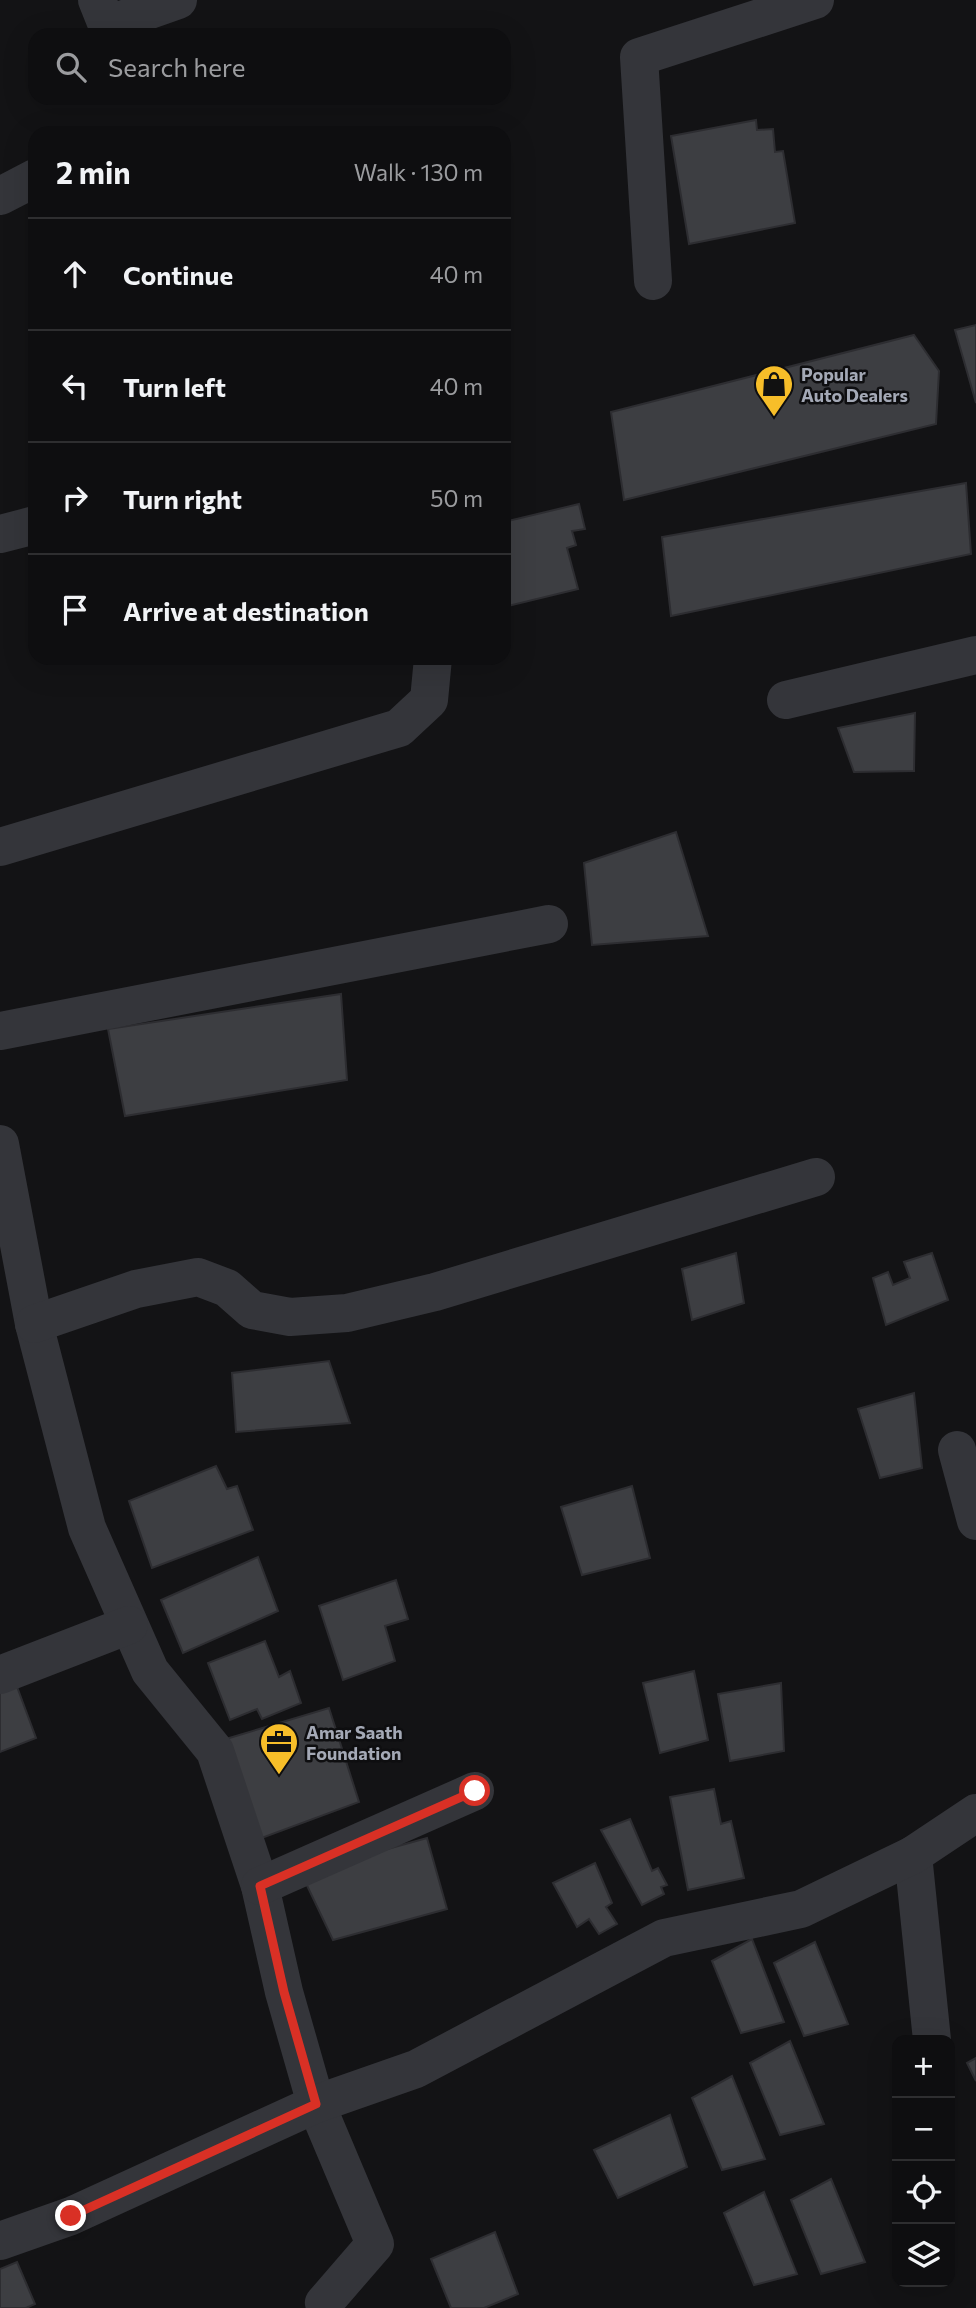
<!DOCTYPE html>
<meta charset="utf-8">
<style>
:root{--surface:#0e0e10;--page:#171719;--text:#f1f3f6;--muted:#9b9c9f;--line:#2e2e30}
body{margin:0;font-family:Commissioner,sans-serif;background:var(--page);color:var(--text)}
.controls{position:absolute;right:21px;bottom:21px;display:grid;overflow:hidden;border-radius:14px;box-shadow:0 7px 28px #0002}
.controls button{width:63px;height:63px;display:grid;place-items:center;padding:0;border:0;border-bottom:2px solid var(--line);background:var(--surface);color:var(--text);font:35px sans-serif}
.stop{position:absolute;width:21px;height:21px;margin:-16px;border:5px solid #d93025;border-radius:50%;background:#fff}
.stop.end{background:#d93025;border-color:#fff;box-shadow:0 2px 7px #0008}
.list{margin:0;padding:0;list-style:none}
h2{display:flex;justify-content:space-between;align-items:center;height:91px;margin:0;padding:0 28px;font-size:30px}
h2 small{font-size:23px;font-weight:400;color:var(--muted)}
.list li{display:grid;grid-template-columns:46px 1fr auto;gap:21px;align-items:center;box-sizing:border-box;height:112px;padding:0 28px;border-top:2px solid var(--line)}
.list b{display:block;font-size:26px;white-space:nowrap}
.list em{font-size:23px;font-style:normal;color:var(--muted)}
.icon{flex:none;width:38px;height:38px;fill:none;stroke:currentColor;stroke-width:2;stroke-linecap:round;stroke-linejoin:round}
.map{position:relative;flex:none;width:976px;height:2308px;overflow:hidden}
.search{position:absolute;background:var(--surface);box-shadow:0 7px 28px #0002;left:28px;top:28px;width:483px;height:77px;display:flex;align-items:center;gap:18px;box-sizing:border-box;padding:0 24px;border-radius:21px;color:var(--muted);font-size:26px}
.panel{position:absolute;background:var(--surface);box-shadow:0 7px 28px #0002;left:28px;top:126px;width:483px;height:539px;border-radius:21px}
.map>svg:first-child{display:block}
.building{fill:#3d3e42;stroke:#2d2d31;stroke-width:2}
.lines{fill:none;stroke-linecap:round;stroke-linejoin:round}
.street{stroke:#34353a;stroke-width:38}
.route{stroke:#d93025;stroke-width:9}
.labels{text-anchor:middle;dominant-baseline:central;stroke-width:5;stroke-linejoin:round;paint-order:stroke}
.poi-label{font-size:18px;font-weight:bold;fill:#a4a9b6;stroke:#0e0e10;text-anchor:start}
</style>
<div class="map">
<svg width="976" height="2308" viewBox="0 0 976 2308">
<rect width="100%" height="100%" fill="#131315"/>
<g class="building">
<polygon points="756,120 757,130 773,129 775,152 783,151 795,223 689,244 671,136"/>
<polygon points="976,325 976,403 955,330"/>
<polygon points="914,335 939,371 936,424 624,500 611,412"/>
<polygon points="966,483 971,554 671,616 662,537"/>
<polygon points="579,504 585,529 572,531 576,545 567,548 578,589 504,607 504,522"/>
<polygon points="915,713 914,771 854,772 838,728"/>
<polygon points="676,832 708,936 592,945 584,863"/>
<polygon points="341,994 347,1080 125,1116 108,1029"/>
<polygon points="736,1253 744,1303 692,1320 682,1269"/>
<polygon points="932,1253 948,1300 886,1325 873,1278 888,1272 893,1285 910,1278 904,1262"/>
<polygon points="329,1361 350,1423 236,1432 232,1373"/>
<polygon points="914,1393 922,1468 880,1478 858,1409"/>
<polygon points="216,1466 227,1489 237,1486 253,1530 152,1568 129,1501"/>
<polygon points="632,1486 650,1558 582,1575 561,1507"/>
<polygon points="258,1557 278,1611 183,1653 161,1600"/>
<polygon points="396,1580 408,1619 385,1626 395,1661 343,1680 319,1606"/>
<polygon points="265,1641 279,1677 290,1671 301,1703 262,1719 257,1709 230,1720 208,1663"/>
<polygon points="694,1671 708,1740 660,1753 643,1683"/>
<polygon points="781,1683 784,1751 730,1761 718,1694"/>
<polygon points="16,1684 36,1738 0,1752 0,1691"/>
<polygon points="329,1708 359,1802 259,1839 226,1739"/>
<polygon points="714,1789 721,1824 731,1821 744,1878 688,1890 670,1797"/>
<polygon points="630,1819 652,1871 658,1868 667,1885 661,1887 664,1894 642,1905 601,1830"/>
<polygon points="427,1838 447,1909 333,1940 301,1873"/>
<polygon points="595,1863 612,1903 606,1907 617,1924 599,1934 589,1919 577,1927 553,1883"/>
<polygon points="752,1939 784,2022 741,2033 712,1961"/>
<polygon points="815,1942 848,2024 804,2036 774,1963"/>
<polygon points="790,2041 824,2124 780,2135 750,2063"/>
<polygon points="976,2058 976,2081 967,2063"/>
<polygon points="732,2076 765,2159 722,2170 692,2098"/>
<polygon points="670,2115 687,2167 618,2198 594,2150"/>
<polygon points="831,2179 865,2262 821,2274 791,2200"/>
<polygon points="764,2192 797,2274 754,2285 724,2213"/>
<polygon points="495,2232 518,2294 484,2308 451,2308 431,2259"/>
<polygon points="17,2262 35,2304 26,2308 0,2308 0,2269"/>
</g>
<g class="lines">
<g class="street">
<polyline points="97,0 107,25 178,0"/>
<polyline points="0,196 35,178"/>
<polyline points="653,281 639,57 815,0"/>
<polyline points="0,534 35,525"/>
<polyline points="786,700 976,655"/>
<polyline points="0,847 399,728 429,700 433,658"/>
<polyline points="0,1031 549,924"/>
<polyline points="0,1144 34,1324 87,1528 150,1671 215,1751 260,1886 284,1992 316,2104 375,2244 324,2303 326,2308"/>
<polyline points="34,1324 136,1289 198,1277 227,1288 252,1310 290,1317 347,1313 435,1292 816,1177"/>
<polyline points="957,1450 976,1521"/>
<polyline points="0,1675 129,1625"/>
<polyline points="913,1855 932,2040"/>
<polyline points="260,1886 475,1791"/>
<polyline points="0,2241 71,2216 316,2104 416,2069 664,1938 801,1909 913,1855 976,1813"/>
</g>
</g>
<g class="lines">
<polyline class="route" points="71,2216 316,2104 284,1992 260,1886 475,1791"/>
</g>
<defs>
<symbol id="shop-pin" viewBox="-11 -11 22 30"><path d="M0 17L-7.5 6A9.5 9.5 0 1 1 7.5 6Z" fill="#f7be29" stroke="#0e0e10"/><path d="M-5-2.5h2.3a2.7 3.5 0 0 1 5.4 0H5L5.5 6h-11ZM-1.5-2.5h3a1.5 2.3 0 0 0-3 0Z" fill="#111"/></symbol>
<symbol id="office-pin" viewBox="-11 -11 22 30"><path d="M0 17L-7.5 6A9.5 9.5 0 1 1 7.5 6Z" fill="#f7be29" stroke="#0e0e10"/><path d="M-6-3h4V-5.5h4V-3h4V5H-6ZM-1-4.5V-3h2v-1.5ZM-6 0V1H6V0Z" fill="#111"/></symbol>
</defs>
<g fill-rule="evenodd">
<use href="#shop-pin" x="752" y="362" width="44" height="60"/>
<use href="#office-pin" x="257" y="1720" width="44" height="60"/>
</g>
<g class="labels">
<g class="poi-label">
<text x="801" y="374">Popular<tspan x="801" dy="21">Auto Dealers</tspan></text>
<text x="306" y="1732">Amar Saath<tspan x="306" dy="21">Foundation</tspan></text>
</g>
</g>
</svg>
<div class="controls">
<button>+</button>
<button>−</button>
<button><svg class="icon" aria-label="locate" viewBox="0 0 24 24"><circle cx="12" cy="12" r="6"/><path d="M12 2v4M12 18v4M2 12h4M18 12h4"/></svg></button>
<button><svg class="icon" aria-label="layers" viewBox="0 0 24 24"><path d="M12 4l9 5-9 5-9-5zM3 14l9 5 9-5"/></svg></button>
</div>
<div class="stop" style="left:475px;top:1791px"></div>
<div class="stop end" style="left:71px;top:2216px"></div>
<div class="search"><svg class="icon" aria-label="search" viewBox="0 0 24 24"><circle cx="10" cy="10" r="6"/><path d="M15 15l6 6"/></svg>Search here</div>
<section class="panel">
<h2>2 min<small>Walk · 130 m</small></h2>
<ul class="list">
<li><svg class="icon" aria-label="ahead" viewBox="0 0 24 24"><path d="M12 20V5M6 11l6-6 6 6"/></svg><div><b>Continue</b></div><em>40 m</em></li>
<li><svg class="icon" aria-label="left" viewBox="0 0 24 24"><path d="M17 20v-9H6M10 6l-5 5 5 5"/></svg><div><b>Turn left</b></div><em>40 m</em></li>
<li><svg class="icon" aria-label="right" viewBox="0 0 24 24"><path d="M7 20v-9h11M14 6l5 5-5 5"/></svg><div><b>Turn right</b></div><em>50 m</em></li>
<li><svg class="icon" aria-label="arrive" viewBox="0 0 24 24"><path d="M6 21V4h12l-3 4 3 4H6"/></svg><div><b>Arrive at destination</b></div></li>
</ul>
</section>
</div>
